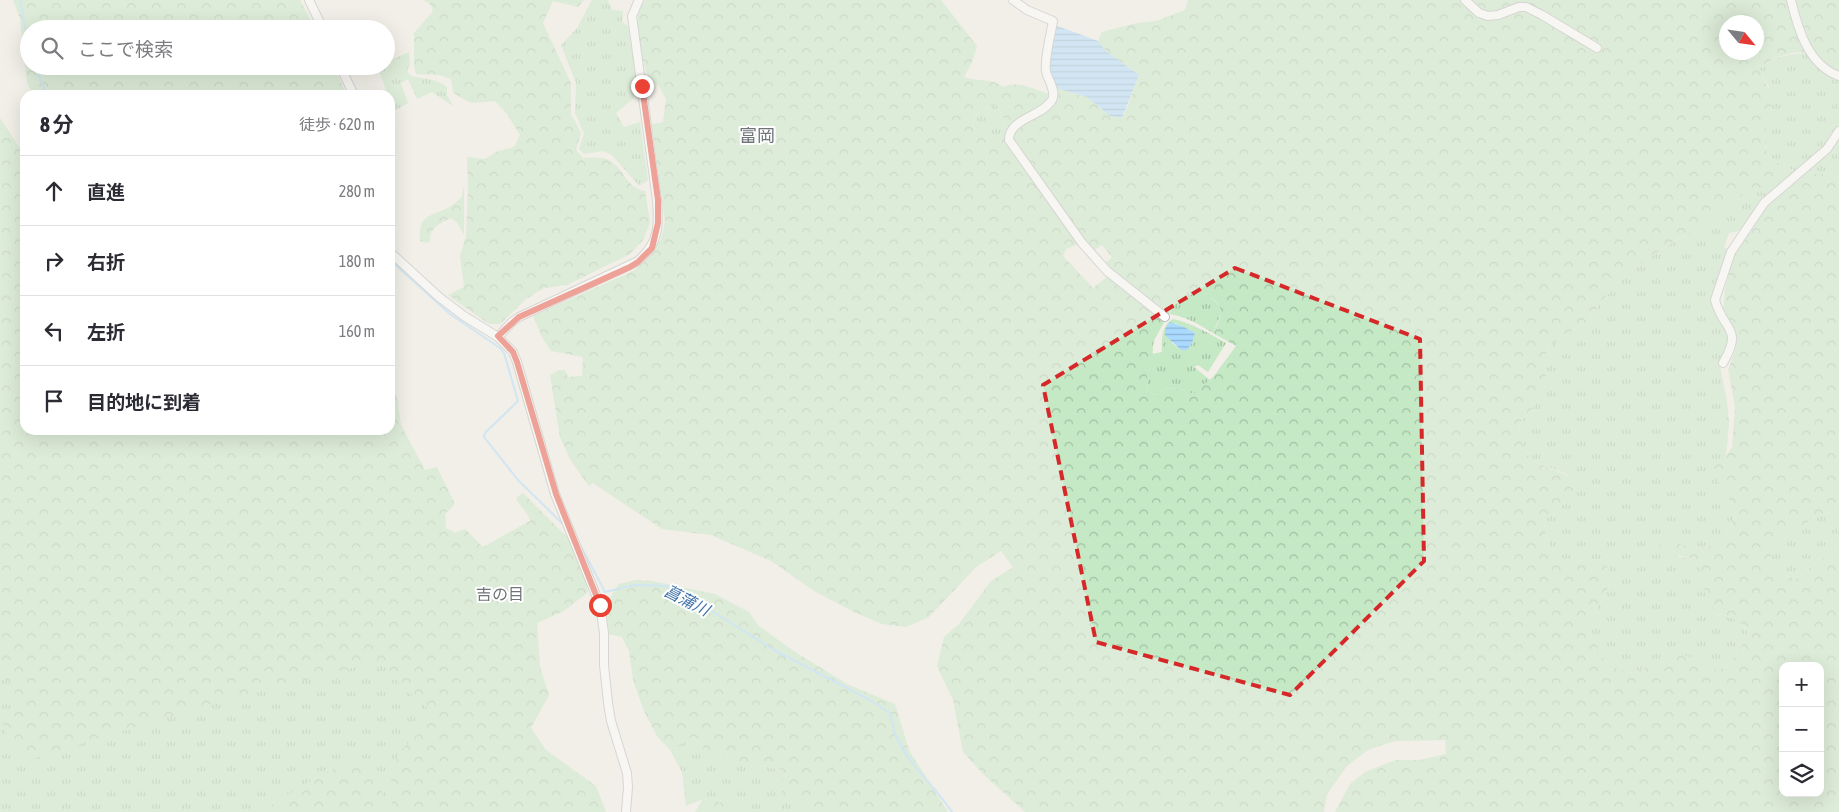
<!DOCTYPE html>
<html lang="ja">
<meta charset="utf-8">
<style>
:root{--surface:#fff;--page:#f2f2f3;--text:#2b2b33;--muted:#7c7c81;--line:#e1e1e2}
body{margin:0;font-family:"Asap Condensed","Noto Sans JP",sans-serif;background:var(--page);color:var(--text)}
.controls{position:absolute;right:15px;bottom:15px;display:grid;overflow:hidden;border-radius:10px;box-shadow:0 5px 20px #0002}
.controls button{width:45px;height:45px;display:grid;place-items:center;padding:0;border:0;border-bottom:1px solid var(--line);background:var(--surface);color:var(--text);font:25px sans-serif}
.compass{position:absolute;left:1719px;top:15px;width:45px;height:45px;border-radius:50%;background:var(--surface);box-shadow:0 5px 20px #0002;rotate:119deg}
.stop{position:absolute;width:15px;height:15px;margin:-11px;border:4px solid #ea4335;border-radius:50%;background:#fff}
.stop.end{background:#ea4335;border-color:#fff;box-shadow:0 1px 5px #0008}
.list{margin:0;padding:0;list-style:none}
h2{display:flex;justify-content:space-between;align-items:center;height:65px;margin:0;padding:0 20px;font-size:21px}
h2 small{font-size:16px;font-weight:400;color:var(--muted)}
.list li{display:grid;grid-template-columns:32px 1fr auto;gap:15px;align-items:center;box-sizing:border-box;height:70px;padding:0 20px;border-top:1px solid var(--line)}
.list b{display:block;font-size:19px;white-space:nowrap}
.list em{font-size:16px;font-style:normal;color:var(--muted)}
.icon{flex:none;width:28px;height:28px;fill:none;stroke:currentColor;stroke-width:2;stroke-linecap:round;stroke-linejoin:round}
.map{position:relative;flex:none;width:1839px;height:812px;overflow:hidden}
.search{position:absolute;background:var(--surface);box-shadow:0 5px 20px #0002;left:20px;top:20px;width:375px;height:55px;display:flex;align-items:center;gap:12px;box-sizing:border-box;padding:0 18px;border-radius:28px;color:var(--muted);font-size:19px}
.panel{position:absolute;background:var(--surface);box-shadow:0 5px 20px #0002;left:20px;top:90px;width:375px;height:345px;border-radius:15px}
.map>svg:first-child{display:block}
.grass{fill:url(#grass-tufts);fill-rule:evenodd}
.forest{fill:url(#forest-crowns);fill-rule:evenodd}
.water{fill:url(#water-rules)}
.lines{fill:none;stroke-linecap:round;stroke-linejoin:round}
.stream{stroke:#aadaff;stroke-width:2}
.street-casing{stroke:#b5b8bc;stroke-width:10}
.street{stroke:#fff;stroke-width:8}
.route{stroke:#ea4335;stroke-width:6}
.marked{fill:none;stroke:#d62828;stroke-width:4;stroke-dasharray:10 6;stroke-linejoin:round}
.labels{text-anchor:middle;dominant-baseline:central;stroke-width:4;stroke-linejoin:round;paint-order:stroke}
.neighbourhood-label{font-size:16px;fill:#70757a;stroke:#fff}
.water-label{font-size:16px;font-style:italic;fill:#4174aa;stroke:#fff}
.quarter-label{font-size:18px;fill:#70757a;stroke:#fff}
</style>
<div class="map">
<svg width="1839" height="812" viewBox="0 0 1839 812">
<defs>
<pattern id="grass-tufts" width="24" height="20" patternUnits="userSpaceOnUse" patternTransform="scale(1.25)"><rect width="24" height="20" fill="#c5e8c5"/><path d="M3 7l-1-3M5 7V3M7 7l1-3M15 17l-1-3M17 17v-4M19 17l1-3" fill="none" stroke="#a3c0a4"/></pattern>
<pattern id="forest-crowns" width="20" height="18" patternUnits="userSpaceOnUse" patternTransform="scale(1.25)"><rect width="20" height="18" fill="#c5e8c5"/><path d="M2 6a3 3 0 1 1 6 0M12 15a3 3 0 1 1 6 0" fill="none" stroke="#a3c0a4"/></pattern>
<pattern id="water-rules" width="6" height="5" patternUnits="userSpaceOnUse" patternTransform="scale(1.25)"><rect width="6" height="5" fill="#aadaff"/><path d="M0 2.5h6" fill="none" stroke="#8eb4d2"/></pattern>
</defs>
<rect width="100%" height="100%" fill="#f1efe8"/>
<g class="grass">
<polygon points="592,0 608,0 612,10 623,11 622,22 628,26 638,86 633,99 616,113 624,127 640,122 648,180 639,186 612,155 603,151 584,154 579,149 584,134 575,113 576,83 561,45 577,28"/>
<path d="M 409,52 L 410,65 L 407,71 L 411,76 C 424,79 436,78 447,87 L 447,95 L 453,106 L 432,92 L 417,99 L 408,79 L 401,83 L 408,103 L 394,111 L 390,95 L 388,95 L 379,71 L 383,66 L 386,66 L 389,61 Z"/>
<path d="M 1806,53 L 1814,55 L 1837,68 L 1839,65 L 1839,181 L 1833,177 L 1802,178 L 1792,170 L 1774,161 L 1767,153 L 1764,140 L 1769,87 L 1761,74 L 1760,68 C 1774,57 1788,54 1806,53 Z"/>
<path d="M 996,105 C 1004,116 1006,123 1005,137 L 998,139 C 992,132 989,132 980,132 L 973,126 C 976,112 983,107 996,105 Z"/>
<path d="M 1754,187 L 1767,193 L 1739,231 L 1729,233 L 1724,247 L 1728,249 C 1725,261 1710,298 1712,306 C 1716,319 1727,327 1730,341 L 1719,362 L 1727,401 L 1729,424 L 1726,456 L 1717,461 L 1712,472 L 1723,488 L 1735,510 L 1730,531 L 1712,545 L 1693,548 L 1676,543 L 1667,535 L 1679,557 L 1694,559 L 1701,567 L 1704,582 L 1719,614 C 1732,616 1743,622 1749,635 L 1731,662 L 1720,670 L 1711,669 L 1699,661 L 1682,655 L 1630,673 L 1607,666 L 1587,627 L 1612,581 L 1600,559 L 1573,561 L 1557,557 L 1546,540 L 1544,521 L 1564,503 L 1569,475 L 1531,460 L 1519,438 L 1520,423 L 1538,401 L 1546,385 L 1546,351 L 1554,343 L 1588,321 L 1600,303 L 1625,274 L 1666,247 L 1705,223 Z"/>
<path d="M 1192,289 C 1205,291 1215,300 1222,310 L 1221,314 L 1213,333 C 1199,324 1186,317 1170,314 C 1174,301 1179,294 1192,289 Z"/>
<path d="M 1173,319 C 1192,323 1210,334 1226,343 L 1208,372 L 1198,365 L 1194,367 L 1210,380 L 1194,394 C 1174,390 1174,383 1154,395 L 1146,389 L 1148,372 L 1153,364 L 1152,354 L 1162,352 C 1162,340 1161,325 1173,319 ZM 1175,323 L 1195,333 L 1190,347 L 1181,350 L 1172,343 Z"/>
<path d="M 1839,508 L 1839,549 C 1821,554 1810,568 1796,579 L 1781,575 L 1771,568 L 1771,551 L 1792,531 L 1820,515 Z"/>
<polygon points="0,572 409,622 493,812 0,812"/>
<polygon points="693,736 708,754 739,762 784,770 808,807 808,812 762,812 703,799 686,806 682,772 670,750"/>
</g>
<g class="forest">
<polygon points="13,0 300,0 315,29 29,29 29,66 333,66 347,95 33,95 27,83 20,19"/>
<path d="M 424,0 L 584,0 L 578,7 L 553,1 L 543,23 L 571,83 L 571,114 L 581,133 L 576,150 L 583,158 C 591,158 603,156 610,161 C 625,170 626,188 645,191 L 650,223 L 643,240 L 630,254 L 567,285 L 544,288 L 526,299 L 500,324 L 489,324 L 448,295 L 464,287 L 460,256 L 466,236 L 468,187 L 467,157 L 485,159 L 498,151 L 514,147 L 520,135 L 507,114 L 495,101 L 471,103 L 453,93 L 451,79 L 439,75 L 416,74 L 414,65 L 414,33 L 433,11 L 431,5 Z"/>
<path d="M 645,0 L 941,0 L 977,46 L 972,62 L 964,77 C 977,82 993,78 1003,87 C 1018,80 1034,90 1049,94 L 1056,88 L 1087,97 L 1110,116 L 1122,118 L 1127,108 L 1139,75 L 1106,51 L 1098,41 L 1102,32 L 1137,23 L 1156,21 L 1185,10 L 1188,0 L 1839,0 L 1839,65 L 1837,68 C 1832,67 1825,67 1821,63 C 1818,61 1816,57 1813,55 C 1797,47 1772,58 1760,68 C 1762,81 1771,87 1771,101 C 1771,120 1755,143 1773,160 C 1775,163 1780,163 1783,165 C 1790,169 1796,173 1802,178 C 1816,173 1827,171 1839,181 L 1839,508 L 1820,515 L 1792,531 L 1771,551 L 1771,568 L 1781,575 L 1796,579 C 1810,569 1821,554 1839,549 L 1839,812 L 1335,812 L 1350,784 L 1365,772 L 1396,760 L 1420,760 L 1446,754 L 1445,740 L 1395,741 L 1368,750 L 1347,766 L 1327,794 L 1324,812 L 1025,812 L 984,775 L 963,752 L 953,700 L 937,666 L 944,637 L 959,624 L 991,581 L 1013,567 L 1001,551 L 976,567 L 929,617 L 906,627 L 882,624 L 856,613 L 816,592 L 771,561 L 711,535 L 662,529 L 593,483 L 589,486 L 571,461 L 560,437 L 550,375 L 559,370 L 565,370 L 568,377 L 582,376 L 583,357 L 551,351 L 543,339 L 533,316 L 633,271 L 648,259 L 661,239 L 665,221 L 652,124 L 663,122 L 666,99 L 659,86 L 649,81 C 643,56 628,24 645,0 ZM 1726,22 L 1756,22 L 1756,52 L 1726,52 ZM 996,105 C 1004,116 1006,123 1005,136 L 998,139 C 992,132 989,132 980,132 L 973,126 C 975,112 983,107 996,105 ZM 1754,187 L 1767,194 L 1771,201 L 1734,255 L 1725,289 L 1723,312 L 1736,348 L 1728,370 L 1735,407 L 1732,447 L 1726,456 L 1717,461 L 1711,472 L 1723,488 L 1735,510 L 1730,531 L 1712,545 L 1694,548 L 1676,543 L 1667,535 L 1658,539 L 1659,546 L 1671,554 L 1694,559 L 1701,568 L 1706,600 L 1719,614 L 1729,616 L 1745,627 L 1749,635 L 1731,662 L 1720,670 L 1711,669 L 1699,661 L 1682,655 L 1630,673 L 1607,665 L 1587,627 L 1612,581 L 1611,571 L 1600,559 L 1573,561 L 1557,556 L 1546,540 L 1544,521 L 1564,503 L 1576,486 L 1569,476 L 1531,460 L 1519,438 L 1520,423 L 1538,401 L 1546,385 L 1546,351 L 1554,343 L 1588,321 L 1600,303 L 1625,274 L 1666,247 L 1705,223 ZM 1078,244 L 1088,247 L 1093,251 L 1102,245 L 1112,257 L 1105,263 L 1108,276 L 1093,288 L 1063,256 L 1066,249 ZM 1192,289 C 1201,290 1224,303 1221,314 C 1220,320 1216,327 1213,333 L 1236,346 L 1214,376 L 1194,394 C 1174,390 1174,383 1154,395 L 1146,389 L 1148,372 L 1153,364 C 1153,357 1152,349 1154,341 C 1155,338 1179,296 1181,294 C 1184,292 1189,291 1192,289 ZM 1783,666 L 1820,666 L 1820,793 L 1783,793 Z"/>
<path d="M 0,118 L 25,156 L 25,430 L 390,430 L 390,388 L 397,397 L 401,425 L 425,470 L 437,467 L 455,504 L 445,514 L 446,528 L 455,533 L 465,529 L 483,547 L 530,521 C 528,511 519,507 516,498 L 523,493 L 568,538 L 586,579 L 588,592 L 564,611 L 537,623 L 540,667 L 549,695 L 531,728 L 546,750 L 596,786 L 606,812 L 392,812 L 391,772 L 401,750 L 432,721 L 427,707 L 405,690 L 380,661 L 213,703 L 29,760 L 12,746 L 3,726 L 16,694 L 0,668 Z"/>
<path d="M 464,186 L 464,235 L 457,222 L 451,218 C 439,224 430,227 430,241 L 427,243 L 420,241 C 418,208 436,219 455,203 C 456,202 461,198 461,198 C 463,195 463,189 464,186 Z"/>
<path d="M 636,580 L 652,581 L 715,594 L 749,612 L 759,626 L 792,650 L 847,684 L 895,704 L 909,750 L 948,812 L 808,812 L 808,807 L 781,797 L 784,770 L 739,762 L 708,754 L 693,736 L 670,750 L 657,736 L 644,711 L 633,680 L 629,651 L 622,637 L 608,634 C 607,613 605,601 619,584 Z"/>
<polygon points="353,760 376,769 386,812 260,812 317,777"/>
<polygon points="703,799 755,810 762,812 695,812"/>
</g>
<g class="water">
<polygon points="1055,25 1098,41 1106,51 1139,75 1122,118 1110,116 1087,97 1056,88 1047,69"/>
<polygon points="1170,322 1184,327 1195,333 1192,343 1187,350 1181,350 1165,335 1165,329"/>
</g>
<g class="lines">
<g class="stream">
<polyline points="20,0 29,48"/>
<polyline points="35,66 47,95"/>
<polyline points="390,260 450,314 500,348 504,353 518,401 485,433 484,437 518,480 565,526"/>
<path d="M 578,541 L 605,592 L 635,585 L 667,586 L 699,603 L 774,650 L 868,699 L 890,713 C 892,720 893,729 896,736 C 909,765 935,786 952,812"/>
</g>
<defs>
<g id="street">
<polyline points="309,0 323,29"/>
<path d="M 1013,0 L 1027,10 L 1053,21 C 1051,33 1044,60 1046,71 C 1047,79 1057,91 1052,100 C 1042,117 1009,118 1009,140 L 1082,243 L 1107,271 L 1165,317"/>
<polyline points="1465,0 1479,13 1488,16 1498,15 1519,7 1526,7 1542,15 1597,48"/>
<path d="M 1791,0 C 1798,29 1808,65 1839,76"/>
<polyline points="340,66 354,95"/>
<polyline points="390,252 439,297 464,316 498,337 513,352 517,362 555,494 600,605 604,633 604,665 608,703 611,721 627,773 628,787 626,812"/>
<path d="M 498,337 L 512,322 L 519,317 L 638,261 C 659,243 659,226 657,200 L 632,16 L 639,0"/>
<path d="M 1723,363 C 1744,327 1723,331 1715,300 L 1731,252 L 1764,203 L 1827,149 L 1839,131"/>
</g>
</defs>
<use href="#street" class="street-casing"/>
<use href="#street" class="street"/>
</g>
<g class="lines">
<polyline class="route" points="600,605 556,494 517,362 513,352 498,336 519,317 630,267 638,262 652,248 658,223 658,200 642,86"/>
</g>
<path d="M0 0H1839V812H0ZM 1235,268 L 1420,339 L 1424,561 L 1290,695 L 1096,642 L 1043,385 Z" fill="#f1efe8" fill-opacity=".55" fill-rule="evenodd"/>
<path class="marked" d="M 1235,268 L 1420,339 L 1424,561 L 1290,695 L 1096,642 L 1043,385 Z"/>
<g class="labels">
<g class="neighbourhood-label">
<text x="500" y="594">吉の目</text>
</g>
<g class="water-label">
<text transform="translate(687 600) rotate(27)">菖蒲川</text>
</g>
<g class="quarter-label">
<text x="757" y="135">富岡</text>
</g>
</g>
</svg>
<div class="controls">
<button>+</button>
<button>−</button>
<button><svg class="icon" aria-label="layers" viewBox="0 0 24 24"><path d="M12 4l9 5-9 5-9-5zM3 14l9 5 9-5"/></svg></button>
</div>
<svg class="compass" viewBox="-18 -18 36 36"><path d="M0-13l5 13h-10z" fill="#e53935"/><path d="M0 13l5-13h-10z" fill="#7c7c81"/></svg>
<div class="stop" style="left:600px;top:605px"></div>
<div class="stop end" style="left:642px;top:86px"></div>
<div class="search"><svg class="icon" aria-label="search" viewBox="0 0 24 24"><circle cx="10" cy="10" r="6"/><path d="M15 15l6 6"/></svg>ここで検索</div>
<section class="panel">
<h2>8 分<small>徒歩 · 620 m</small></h2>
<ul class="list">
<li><svg class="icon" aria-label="ahead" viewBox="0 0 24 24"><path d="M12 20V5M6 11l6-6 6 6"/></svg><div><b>直進</b></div><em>280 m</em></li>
<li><svg class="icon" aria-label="right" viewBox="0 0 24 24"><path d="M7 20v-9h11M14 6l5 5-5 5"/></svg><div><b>右折</b></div><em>180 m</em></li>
<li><svg class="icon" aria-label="left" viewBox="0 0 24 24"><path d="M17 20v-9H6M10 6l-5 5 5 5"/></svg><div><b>左折</b></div><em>160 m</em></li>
<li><svg class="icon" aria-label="arrive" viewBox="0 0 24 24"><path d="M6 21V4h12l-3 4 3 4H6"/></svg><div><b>目的地に到着</b></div></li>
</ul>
</section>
</div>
